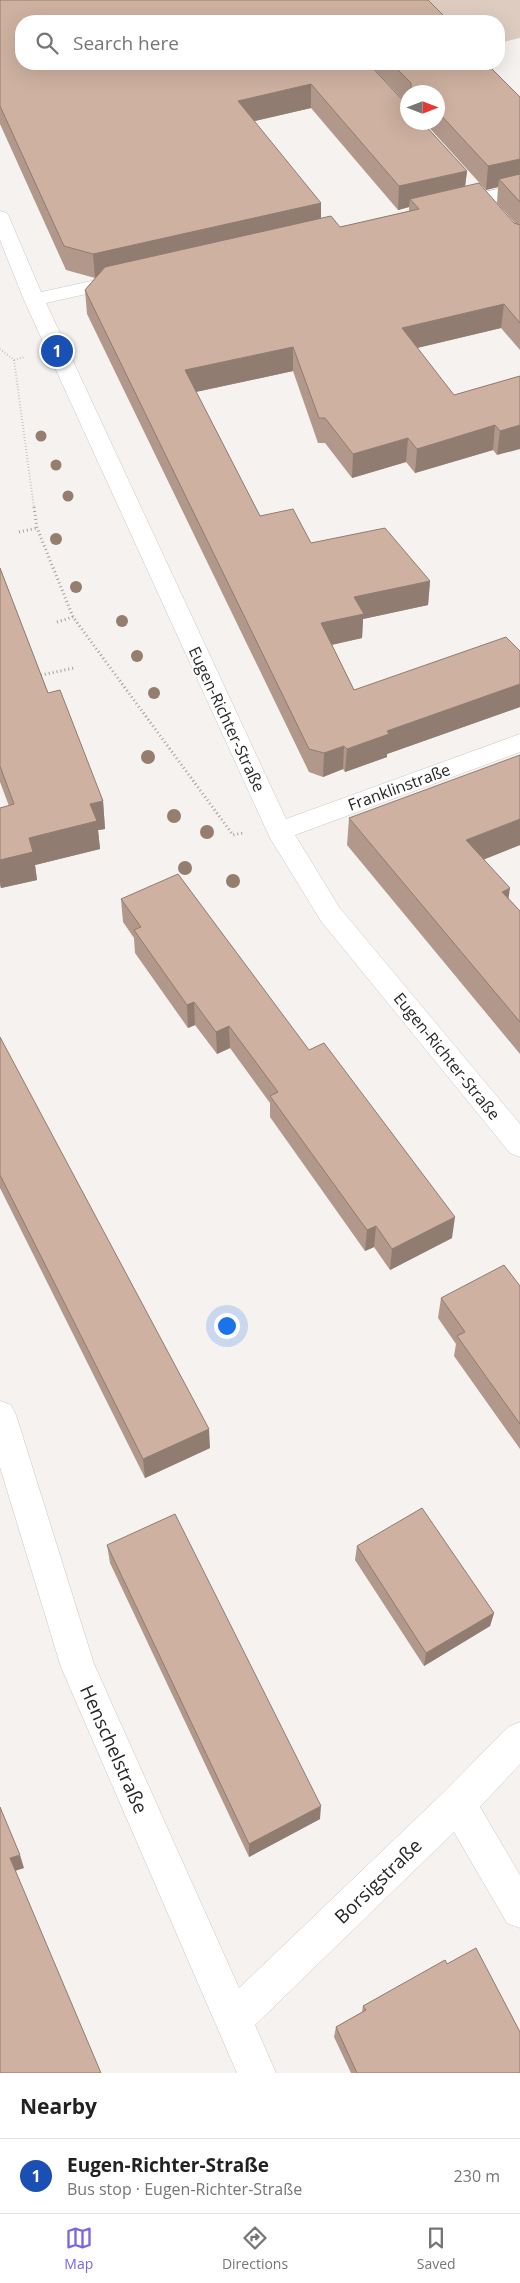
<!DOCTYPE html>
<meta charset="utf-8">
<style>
:root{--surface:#fff;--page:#f6f6f6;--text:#222;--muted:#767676;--line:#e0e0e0;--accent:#7d65e0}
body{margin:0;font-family:"Open Sans",sans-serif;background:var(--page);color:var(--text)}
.compass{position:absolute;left:400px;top:85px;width:45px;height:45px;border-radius:50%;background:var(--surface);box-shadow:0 5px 20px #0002;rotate:90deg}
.you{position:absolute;left:226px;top:1325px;width:18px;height:18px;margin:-12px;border:4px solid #fff;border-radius:50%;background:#1a73e8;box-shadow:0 0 0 8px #1a73e833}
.badge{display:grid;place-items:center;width:32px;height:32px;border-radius:50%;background:var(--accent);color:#fff;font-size:16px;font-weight:700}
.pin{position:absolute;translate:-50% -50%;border:2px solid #fff;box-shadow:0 1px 5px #0006}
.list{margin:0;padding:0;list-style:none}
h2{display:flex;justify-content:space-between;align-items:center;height:65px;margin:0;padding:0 20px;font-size:21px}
h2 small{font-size:16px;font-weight:400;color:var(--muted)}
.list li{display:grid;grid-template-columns:32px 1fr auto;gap:15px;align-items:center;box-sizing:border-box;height:75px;padding:0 20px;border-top:1px solid var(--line)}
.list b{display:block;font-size:19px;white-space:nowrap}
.list p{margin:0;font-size:16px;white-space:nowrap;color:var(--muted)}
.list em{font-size:16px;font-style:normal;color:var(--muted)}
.icon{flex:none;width:28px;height:28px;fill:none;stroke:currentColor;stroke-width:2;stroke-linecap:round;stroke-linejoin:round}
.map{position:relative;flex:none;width:520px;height:2073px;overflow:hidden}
.search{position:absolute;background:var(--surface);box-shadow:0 5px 20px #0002;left:15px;right:15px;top:15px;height:55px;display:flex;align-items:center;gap:12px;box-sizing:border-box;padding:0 18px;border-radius:20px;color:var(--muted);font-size:19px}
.sheet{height:140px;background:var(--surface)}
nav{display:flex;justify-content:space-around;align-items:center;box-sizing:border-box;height:70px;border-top:1px solid var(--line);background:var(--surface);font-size:14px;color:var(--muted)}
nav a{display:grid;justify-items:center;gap:2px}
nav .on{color:var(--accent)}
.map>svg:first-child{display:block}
.green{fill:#deccc1}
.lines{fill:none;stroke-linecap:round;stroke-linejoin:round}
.minor-casing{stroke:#cac7c5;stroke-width:1}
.path-far1{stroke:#a2a09e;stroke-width:2;stroke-dasharray:0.5 2.5;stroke-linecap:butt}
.path{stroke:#a2a09e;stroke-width:3;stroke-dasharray:1 3;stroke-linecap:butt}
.minor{fill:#fff;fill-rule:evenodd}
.tree{fill:#957e6e}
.wall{fill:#b1988a;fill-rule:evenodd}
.shaded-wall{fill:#907c70}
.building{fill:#ceb1a0;stroke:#907c70}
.labels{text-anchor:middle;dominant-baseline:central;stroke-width:4;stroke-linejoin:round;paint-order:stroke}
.street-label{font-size:16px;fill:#282726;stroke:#fff}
.near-street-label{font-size:19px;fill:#282726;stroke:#fff}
</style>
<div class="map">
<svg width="520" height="2073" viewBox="0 0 520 2073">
<rect width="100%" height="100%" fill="#f5f2f0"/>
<polygon class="green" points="413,0 520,0 520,38 499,43 499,21 433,20"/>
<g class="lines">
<defs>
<g id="minor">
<polygon points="520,184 520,196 453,211 446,209 444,205 446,201"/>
<polygon points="0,211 7,213 9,217 41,292 124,274 131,276 134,280 131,284 46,303 286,819 520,734 520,752 295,835 339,907 520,1124 520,1157 510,1153 321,921 270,838 24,300 0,240"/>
<polygon points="0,1401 11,1405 16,1415 94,1664 239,1988 445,1791 508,1727 520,1722 520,1764 480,1807 520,1875 520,1928 507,1923 454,1832 255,2025 276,2073 237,2073 61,1667 0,1467"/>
</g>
</defs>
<use href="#minor" class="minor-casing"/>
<g class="path-far1">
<polyline points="0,349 14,360 24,357"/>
<polyline points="14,360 34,508"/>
</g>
<g class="path">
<polyline points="34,507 37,528 73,617 233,835 243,833"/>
<polyline points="19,532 37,528"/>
<polyline points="57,622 73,617"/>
<polyline points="37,676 74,668"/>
</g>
<use href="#minor" class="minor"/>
</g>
<g class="tree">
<circle cx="41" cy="436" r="5.5"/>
<circle cx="56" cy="465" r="5.5"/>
<circle cx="68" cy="496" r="5.5"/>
<circle cx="56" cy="539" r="6"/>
<circle cx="76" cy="587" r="6"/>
<circle cx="122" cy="621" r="6"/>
<circle cx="137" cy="656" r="6"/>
<circle cx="154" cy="693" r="6"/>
<circle cx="148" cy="757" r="7"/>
<circle cx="174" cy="816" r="7"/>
<circle cx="207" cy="832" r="7"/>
<circle cx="185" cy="868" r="7"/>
<circle cx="233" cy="881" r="7"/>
</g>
<g class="wall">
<path d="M 0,0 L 21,21 L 369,64 L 467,171 L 465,186 L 514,223 L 516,224 L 497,203 L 498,187 L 486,190 L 424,122 L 438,122 L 438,92 L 408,92 L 408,105 L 369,64 L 487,64 L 520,97 L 520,350 L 501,328 L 417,348 L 454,395 L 520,376 L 497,455 L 493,450 L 415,473 L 406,462 L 352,478 L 325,443 L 318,443 L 293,371 L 196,392 L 260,516 L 311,543 L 430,581 L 428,605 L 363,619 L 362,638 L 332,645 L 354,690 L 520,651 L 520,707 L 387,754 L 387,757 L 345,772 L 343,769 L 323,777 L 309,772 L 87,314 L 85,290 L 95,278 L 66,270 L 0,124 ZM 311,108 L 398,210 L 409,207 L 409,211 L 340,227 L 321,219 L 254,121 Z"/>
<polygon points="0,568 48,693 103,801 105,829 98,830 100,849 35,865 37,880 1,888 0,886 0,808 9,806 0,782"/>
<polygon points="349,818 520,845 484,859 509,899 520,911 520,1054 347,845"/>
<polygon points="121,899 309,1050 452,1238 390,1270 374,1247 365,1251 270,1117 270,1103 230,1048 217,1054 195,1025 188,1028 135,953 134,938 123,922"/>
<polygon points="0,1037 210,1448 145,1478 0,1188"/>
<polygon points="520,1286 520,1449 454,1356 456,1344 438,1318 441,1298"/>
<polygon points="107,1545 320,1819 249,1857 110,1563"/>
<polygon points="357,1546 494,1613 490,1626 424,1666 355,1560"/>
<polygon points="447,1964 520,2073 351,2073 334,2037 336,2027 362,2012 363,2006"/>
</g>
<g class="shaded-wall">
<polygon points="311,84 311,108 238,125 238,101"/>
<polygon points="520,159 520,178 499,179 498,187 486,190 488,166"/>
<polygon points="467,171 464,195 410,199 409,207 398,210 399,186"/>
<polygon points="321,203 321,227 95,278 93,254"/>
<polygon points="504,304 501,328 400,352 402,328"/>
<polygon points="293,347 293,371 186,394 185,370"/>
<polygon points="495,425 493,450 415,473 417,449"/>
<polygon points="520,425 520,449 497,455 500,431"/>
<polygon points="408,438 406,462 352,478 353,454"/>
<polygon points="430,581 428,605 363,619 362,638 321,647 321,623 354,597"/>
<polygon points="520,684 520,707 387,754 387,757 345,772 347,749 387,731"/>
<polygon points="344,746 343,769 323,777 324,753"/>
<polygon points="103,801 105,829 98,830 100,849 35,865 37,880 1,888 0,881 0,860 29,838 90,804"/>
<polygon points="520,819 520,845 463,868 466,840"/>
<polygon points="510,888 506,916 502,892"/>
<polygon points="194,1002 195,1025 188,1028 187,1005"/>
<polygon points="229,1026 230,1048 217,1054 216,1032"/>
<polygon points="455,1217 452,1238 390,1270 392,1249"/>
<polygon points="376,1226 374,1247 365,1251 367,1230"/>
<polygon points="209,1429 210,1448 145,1478 143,1459"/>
<polygon points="494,1613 490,1626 424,1666 426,1653"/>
<polygon points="321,1806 320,1819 249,1857 249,1844"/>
<polygon points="20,1855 24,1868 15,1871 10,1858"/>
</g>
<g class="building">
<polygon points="0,0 428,0 449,21 21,21 21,64 369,64 408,106 408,122 422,122 467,171 399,186 311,84 238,101 321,203 93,254 64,246 0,106"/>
<polygon points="392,64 487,64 520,97 520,159 488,166 438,112 438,92 411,92 411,83"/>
<polygon points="520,174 520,202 499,179"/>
<polygon points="479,183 514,223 520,225 520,323 504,304 402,328 454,395 520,376 520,425 500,431 495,425 417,449 408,438 353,454 325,418 319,418 293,347 185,370 260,516 293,509 311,543 385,528 430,581 354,597 364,614 321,623 354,690 506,637 520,651 520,684 387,731 389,734 347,749 344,746 324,753 309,749 85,290 105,267 331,216 340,227 419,209 410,199"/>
<polygon points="0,568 48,693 60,690 103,801 90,804 97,821 29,838 33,852 0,860 0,808 14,804 0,766"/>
<polygon points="520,755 520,819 466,840 510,888 502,892 520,911 520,1022 349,818"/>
<polygon points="178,874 309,1050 324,1043 455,1217 392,1249 376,1226 367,1230 270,1096 278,1092 229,1026 216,1032 194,1002 187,1005 134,930 141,927 121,899"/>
<polygon points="0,1037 209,1429 143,1459 0,1175"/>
<polygon points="504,1265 520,1286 520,1424 457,1336 465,1332 441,1298"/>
<polygon points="422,1508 494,1613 426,1653 357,1546"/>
<polygon points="175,1514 321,1806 249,1844 107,1545"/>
<polygon points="0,1807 20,1855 10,1858 101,2073 0,2073"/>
<polygon points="476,1948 520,2032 520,2073 357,2073 336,2027 366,2010 363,2006 445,1960 447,1964"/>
</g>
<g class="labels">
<g class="street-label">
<text transform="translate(227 719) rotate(65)">Eugen-Richter-Straße</text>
<text transform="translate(399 787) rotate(-20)">Franklinstraße</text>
<text transform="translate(447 1056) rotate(51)">Eugen-Richter-Straße</text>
</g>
<g class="near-street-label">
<text transform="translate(114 1749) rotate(66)">Henschelstraße</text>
<text transform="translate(378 1881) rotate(-44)">Borsigstraße</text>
</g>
</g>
</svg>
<svg class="compass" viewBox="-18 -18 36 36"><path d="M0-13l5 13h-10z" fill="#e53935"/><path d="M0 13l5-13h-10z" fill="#767676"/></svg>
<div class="you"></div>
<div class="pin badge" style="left:57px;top:351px;background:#1a4fb4">1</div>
<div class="search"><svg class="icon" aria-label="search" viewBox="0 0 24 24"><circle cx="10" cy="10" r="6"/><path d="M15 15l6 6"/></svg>Search here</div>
</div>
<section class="sheet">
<h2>Nearby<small></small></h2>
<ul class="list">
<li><span class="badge" style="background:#1a4fb4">1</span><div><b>Eugen-Richter-Straße</b><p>Bus stop · Eugen-Richter-Straße</p></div><em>230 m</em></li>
</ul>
</section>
<nav>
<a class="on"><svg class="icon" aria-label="map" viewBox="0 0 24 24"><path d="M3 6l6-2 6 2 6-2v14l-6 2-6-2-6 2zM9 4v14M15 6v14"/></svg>Map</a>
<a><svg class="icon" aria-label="directions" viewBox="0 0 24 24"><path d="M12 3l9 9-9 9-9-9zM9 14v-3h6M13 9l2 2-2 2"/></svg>Directions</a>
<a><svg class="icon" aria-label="saved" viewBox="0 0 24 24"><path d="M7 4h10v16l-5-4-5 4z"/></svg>Saved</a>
</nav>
